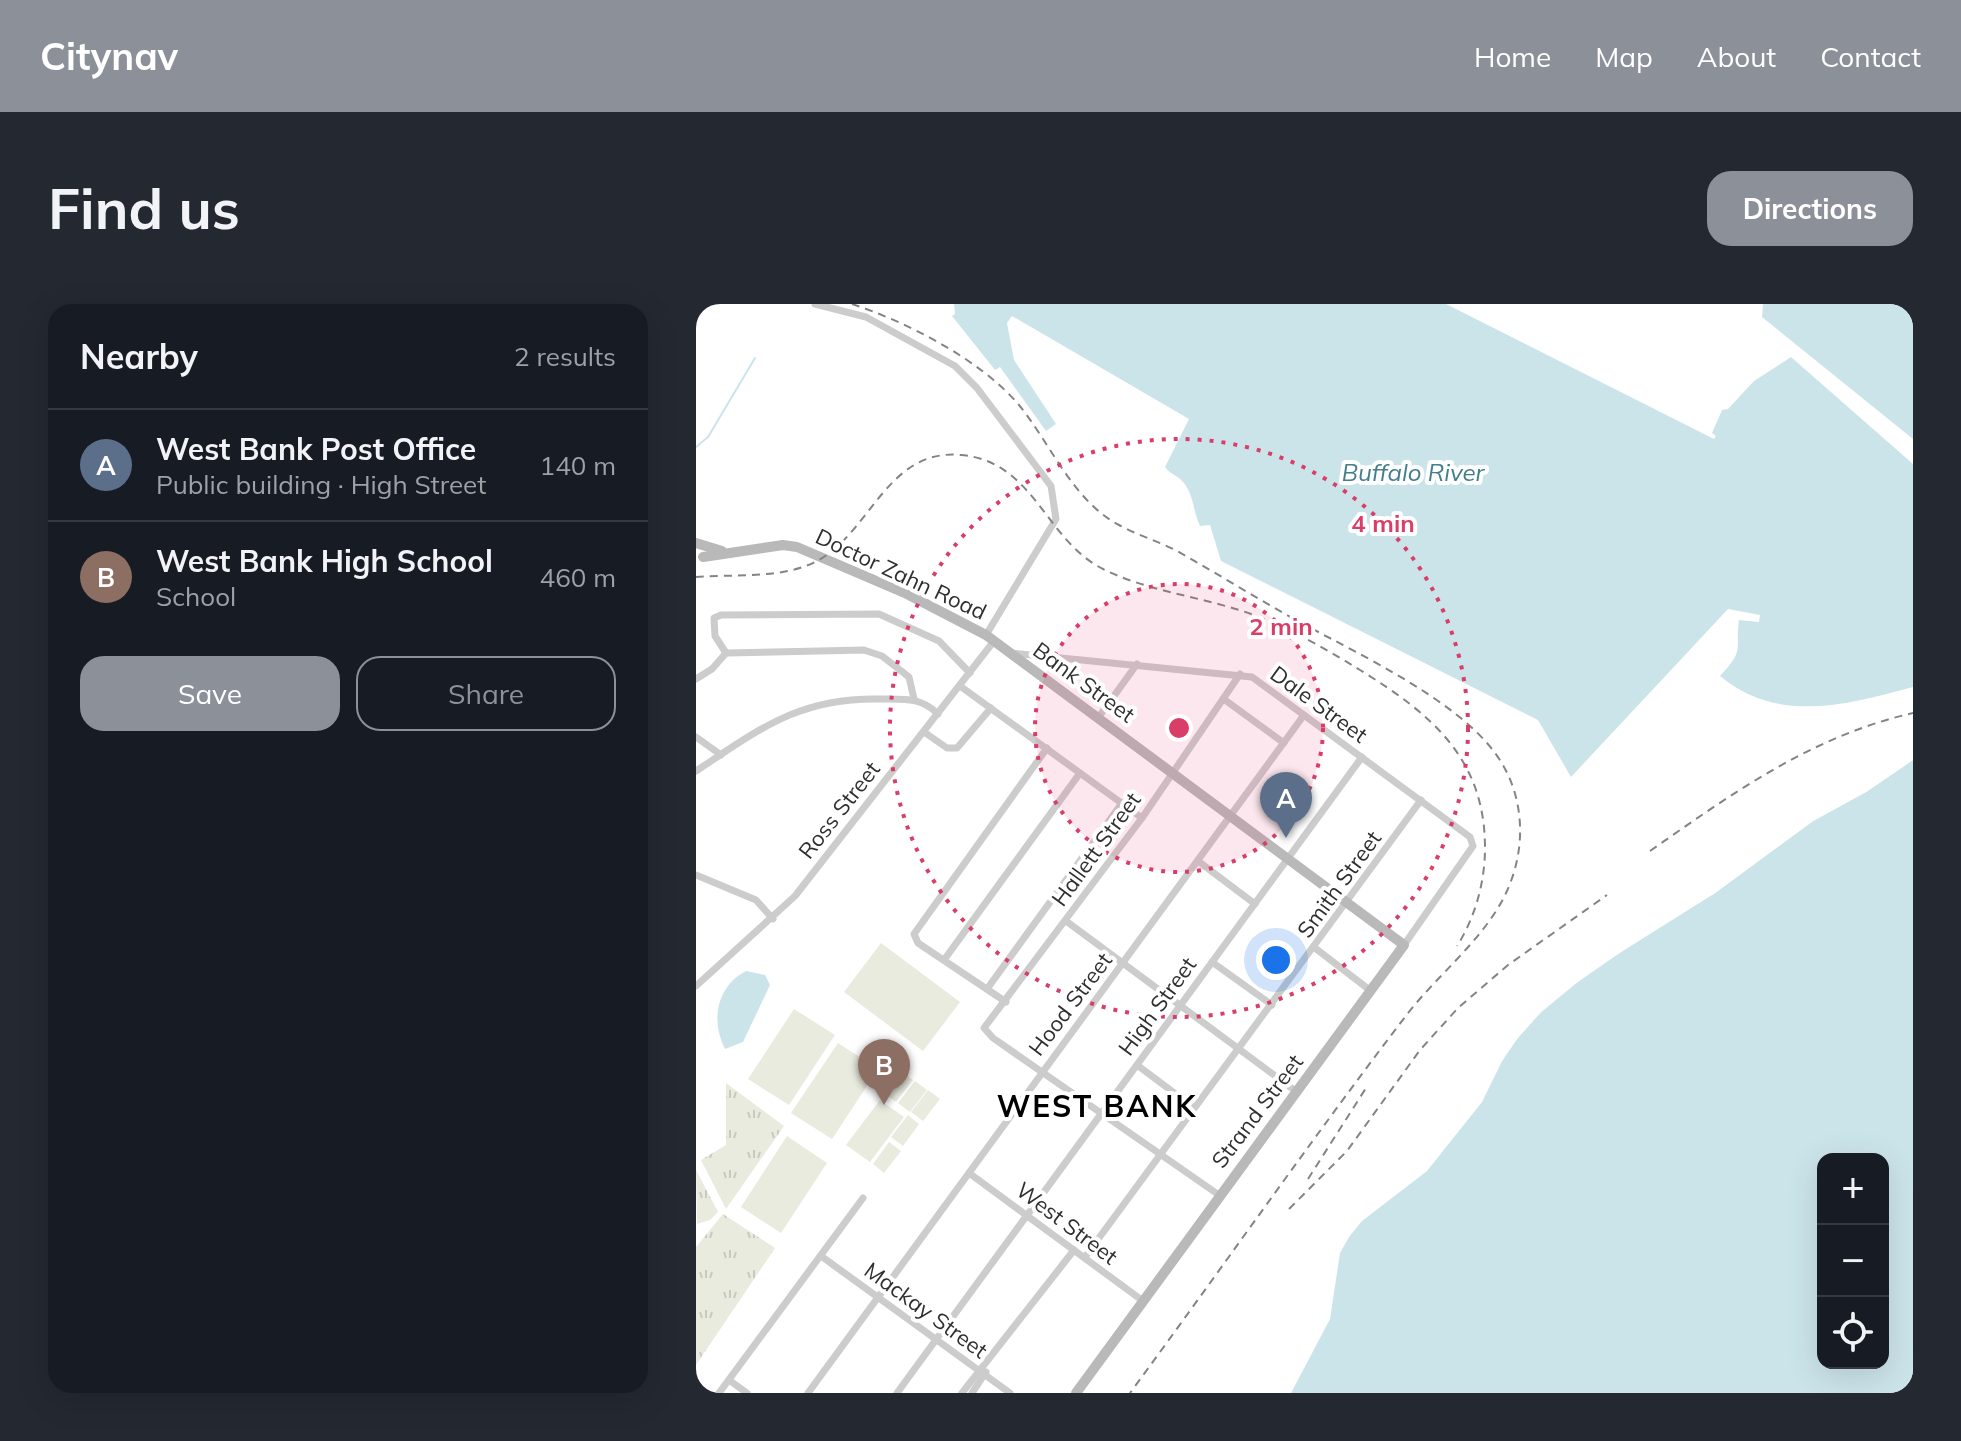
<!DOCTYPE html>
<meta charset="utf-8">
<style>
:root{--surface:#171b24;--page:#242831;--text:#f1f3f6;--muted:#9ea1a6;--line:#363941;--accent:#8c9099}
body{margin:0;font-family:Mulish,sans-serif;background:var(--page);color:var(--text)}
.controls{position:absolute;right:24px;bottom:24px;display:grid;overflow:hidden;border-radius:16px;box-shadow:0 8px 32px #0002}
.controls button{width:72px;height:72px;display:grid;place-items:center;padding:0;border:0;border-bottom:2px solid var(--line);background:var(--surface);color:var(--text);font:40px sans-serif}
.you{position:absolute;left:580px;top:656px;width:28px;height:28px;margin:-20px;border:6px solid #fff;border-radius:50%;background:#1a73e8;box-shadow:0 0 0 12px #1a73e833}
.badge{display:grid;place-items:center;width:52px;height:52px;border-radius:50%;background:var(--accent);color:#fff;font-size:26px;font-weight:700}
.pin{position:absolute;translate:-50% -66px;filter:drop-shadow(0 2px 4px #0008)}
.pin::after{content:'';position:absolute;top:42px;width:28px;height:24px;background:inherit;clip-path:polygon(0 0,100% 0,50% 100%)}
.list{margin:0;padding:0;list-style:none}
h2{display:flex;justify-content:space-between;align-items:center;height:104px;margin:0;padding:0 32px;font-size:34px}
h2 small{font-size:26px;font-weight:400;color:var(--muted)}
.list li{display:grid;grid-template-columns:52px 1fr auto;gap:24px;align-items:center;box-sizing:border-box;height:112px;padding:0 32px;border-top:2px solid var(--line)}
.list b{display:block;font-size:30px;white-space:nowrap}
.list p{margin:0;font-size:26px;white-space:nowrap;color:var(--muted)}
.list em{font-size:26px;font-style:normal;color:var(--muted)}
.actions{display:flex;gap:16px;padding:24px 32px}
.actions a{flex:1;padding:18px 0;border:2px solid var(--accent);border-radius:24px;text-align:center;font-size:28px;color:var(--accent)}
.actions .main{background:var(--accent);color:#fff}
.icon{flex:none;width:44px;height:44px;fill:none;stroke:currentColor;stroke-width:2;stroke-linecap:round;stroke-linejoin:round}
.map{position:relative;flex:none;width:1217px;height:1089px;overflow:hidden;border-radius:24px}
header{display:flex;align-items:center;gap:48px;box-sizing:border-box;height:112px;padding:0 40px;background:var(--accent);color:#fff}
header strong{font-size:38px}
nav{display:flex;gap:44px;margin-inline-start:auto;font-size:28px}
.intro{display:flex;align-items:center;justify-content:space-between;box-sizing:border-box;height:192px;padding:0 48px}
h1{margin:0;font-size:56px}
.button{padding:20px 36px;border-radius:24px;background:var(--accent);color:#fff;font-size:28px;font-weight:700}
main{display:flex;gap:48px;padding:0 48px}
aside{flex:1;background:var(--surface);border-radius:24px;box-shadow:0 8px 32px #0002}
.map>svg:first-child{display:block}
.grass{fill:url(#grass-tufts)}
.pitch{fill:#e8ebde}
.water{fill:#cbe4ea;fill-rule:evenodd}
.pier{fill:#fff}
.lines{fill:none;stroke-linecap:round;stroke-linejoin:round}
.stream{stroke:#cbe4ea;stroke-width:2}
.street{stroke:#ccc;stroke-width:7}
.secondary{stroke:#b9b9b9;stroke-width:10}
.rail{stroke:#848484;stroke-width:2;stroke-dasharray:8 6;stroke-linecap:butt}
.ring{fill:none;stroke:#da3d67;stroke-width:4;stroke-dasharray:4 8}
.labels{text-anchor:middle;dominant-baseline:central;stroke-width:8;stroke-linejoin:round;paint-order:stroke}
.street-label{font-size:22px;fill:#2f2f2f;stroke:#fff}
.water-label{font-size:24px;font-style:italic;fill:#427e8c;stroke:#fff}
.district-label{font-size:30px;font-weight:bold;letter-spacing:2px;fill:#000;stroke:#fff}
.centre{fill:#da3d67;stroke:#fff;stroke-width:4}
.ring-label{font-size:24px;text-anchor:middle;font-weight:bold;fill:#da3d67;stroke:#fff;stroke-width:8;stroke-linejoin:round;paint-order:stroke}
</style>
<header>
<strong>Citynav</strong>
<nav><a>Home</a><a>Map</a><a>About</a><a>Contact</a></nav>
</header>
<div class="intro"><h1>Find us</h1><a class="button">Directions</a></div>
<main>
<aside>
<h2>Nearby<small>2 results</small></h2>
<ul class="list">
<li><span class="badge" style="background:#5c6f8a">A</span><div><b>West Bank Post Office</b><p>Public building · High Street</p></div><em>140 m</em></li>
<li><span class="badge" style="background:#8d6e63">B</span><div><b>West Bank High School</b><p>School</p></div><em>460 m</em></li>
</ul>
<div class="actions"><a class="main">Save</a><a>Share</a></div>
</aside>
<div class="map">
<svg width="1217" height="1089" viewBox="0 0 1217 1089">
<defs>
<pattern id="grass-tufts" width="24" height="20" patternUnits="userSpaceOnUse" patternTransform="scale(2)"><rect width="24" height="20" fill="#e8ebde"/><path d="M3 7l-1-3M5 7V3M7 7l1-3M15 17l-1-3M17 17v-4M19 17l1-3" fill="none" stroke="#c7cabf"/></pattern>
</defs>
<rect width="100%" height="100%" fill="#fff"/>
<g class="grass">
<polygon points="30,779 88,822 30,905 5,856 30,841"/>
<polygon points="0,866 22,908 14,916 1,920"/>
<polygon points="27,910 79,944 0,1061 0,943"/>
</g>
<g class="pitch">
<polygon points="185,639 264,698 227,747 148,688"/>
<polygon points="98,705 139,731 93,801 52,775"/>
<polygon points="142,739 182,765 136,835 95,809"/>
<polygon points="205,767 217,776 200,798 188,789"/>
<polygon points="219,777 231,786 214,808 202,799"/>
<polygon points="232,786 244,795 227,817 215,808"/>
<polygon points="184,796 208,813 174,858 150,841"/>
<polygon points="212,811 223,820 207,842 195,833"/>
<polygon points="91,832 131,859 85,929 45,903"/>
<polygon points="193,838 205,847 188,869 177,860"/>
</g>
<g class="water">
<path d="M 258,0 L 750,0 L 1018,135 L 1020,132 L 1016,129 L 1026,106 L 1032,105 L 1058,77 L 1095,53 L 1217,160 L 1217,383 C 1151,401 1081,420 1024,372 C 1049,346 1039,347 1043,316 L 1063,318 L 1064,311 L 1032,305 L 875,473 L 842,416 L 525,257 L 514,221 L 504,222 C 497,207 498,192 488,179 C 483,172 475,171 469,163 L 493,115 L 316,12 L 311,19 L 318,56 L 360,120 L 350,127 L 304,63 L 299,66 L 256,12 L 259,10 Z"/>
<polygon points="1067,0 1217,0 1217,135 1066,13"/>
<path d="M 1217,456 L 1217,1089 L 595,1089 L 634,1015 L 644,949 L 653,933 L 666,917 L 731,867 L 786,798 L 800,766 L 832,719 L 895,667 L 1019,589 L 1117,517 L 1170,488 ZM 1127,855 L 1187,855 L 1187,1059 L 1127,1059 Z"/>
<path d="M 50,667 L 69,671 L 74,681 L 47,738 L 29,745 C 14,716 21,682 50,667 Z"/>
</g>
<polygon class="pier" points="1217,452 1217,456 1170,488 1117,517 1019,589 935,641 856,696 812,745 786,798 779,801 809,742 854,693 932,637 1017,585 1114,514 1168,485"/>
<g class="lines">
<polyline class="stream" points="0,143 12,133 59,54"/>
<g class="street">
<polyline points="119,0 170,13 259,62 281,84 355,182 360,215 290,331"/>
<polyline points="315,349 556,373 774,533 777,542 708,641"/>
<polyline points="0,375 16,365 30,349"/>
<polyline points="264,382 446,514"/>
<polyline points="218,395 213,373 186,352 168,346 30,349 19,332 18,314 25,311 183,310 243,337 274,369"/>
<polyline points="529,396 588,439"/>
<polyline points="402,414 441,360"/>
<polyline points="228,428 251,444 261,444 295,404"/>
<polyline points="0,433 25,451"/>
<path d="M 0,467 C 65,424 104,393 185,395 C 208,395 225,393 242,410"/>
<polyline points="502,557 559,600"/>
<polyline points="0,571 60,596 77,615"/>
<polyline points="370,617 601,788"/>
<polyline points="619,644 675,687"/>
<polyline points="248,656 384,469"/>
<polyline points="516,658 576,701"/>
<polyline points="0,682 99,592 298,337"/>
<polyline points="291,685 426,499"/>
<polyline points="310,698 222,639 218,630 351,444"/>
<polyline points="441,761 497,803"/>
<polyline points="273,869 447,997"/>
<polyline points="523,891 297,734 288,724 446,514 544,370"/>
<polyline points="125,952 314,1089"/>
<polyline points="389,953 725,496"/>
<polyline points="33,1076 51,1089"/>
<polyline points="23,1089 167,894"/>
<polyline points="112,1089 608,411"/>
<polyline points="201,1089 666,453"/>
<polyline points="266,1089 378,946"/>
<polyline points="276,1089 290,1068"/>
</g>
<g class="secondary">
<polyline points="0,239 26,247"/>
<polyline points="7,253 87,241 101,243 211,290 290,331 708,641 380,1089"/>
</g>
<g class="rail">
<path d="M 156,0 C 211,18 285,56 323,101 C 355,140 376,196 423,221 C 441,231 462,237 481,247 C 524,271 566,298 611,322 C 667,352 761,397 799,449 C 826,485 831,534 815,577 C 796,630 743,668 709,713 C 615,836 526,964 434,1089"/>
<path d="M 0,273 C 38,270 85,275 119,258 C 175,230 190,144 265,151 C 338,157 349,236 407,265 C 455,289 512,293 563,313 C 598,327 632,346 664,366 C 735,410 789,454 789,544 C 789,578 779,614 761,642"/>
<path d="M 954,547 C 1037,489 1116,432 1217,409"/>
<polyline points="612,875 670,784"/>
<polyline points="593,905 651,847 724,746 762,704 812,661 911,591"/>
</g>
</g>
<circle cx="483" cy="424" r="144" fill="#da3d67" fill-opacity=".12"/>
<g class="ring">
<circle cx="483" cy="424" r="144"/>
<circle cx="483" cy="424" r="289"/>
</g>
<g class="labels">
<g class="street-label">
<text transform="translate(205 270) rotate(25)">Doctor Zahn Road</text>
<text transform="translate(388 378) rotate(36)">Bank Street</text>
<text transform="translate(623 400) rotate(36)">Dale Street</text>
<text transform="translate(143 506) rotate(-52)">Ross Street</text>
<text transform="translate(400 545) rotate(-54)">Hallett Street</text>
<text transform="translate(643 580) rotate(-54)">Smith Street</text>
<text transform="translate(374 700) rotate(-53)">Hood Street</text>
<text transform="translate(461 702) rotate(-54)">High Street</text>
<text transform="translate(561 807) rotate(-53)">Strand Street</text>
<text transform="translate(371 919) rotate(37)">West Street</text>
<text transform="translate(230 1006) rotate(36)">Mackay Street</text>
</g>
<g class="water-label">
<text x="717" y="168">Buffalo River</text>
</g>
<g class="district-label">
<text x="401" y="802">WEST BANK</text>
</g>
</g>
<circle cx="483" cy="424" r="12" class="centre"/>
<g class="ring-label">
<text x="687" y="228">4 min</text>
<text x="585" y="331">2 min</text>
</g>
</svg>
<div class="controls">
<button>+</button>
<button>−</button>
<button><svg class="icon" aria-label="locate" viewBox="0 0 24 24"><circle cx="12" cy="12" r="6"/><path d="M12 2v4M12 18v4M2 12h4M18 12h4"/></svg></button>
</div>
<div class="you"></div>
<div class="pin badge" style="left:590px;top:534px;background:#5c6f8a">A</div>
<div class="pin badge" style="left:188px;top:801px;background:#8d6e63">B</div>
</div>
</main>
